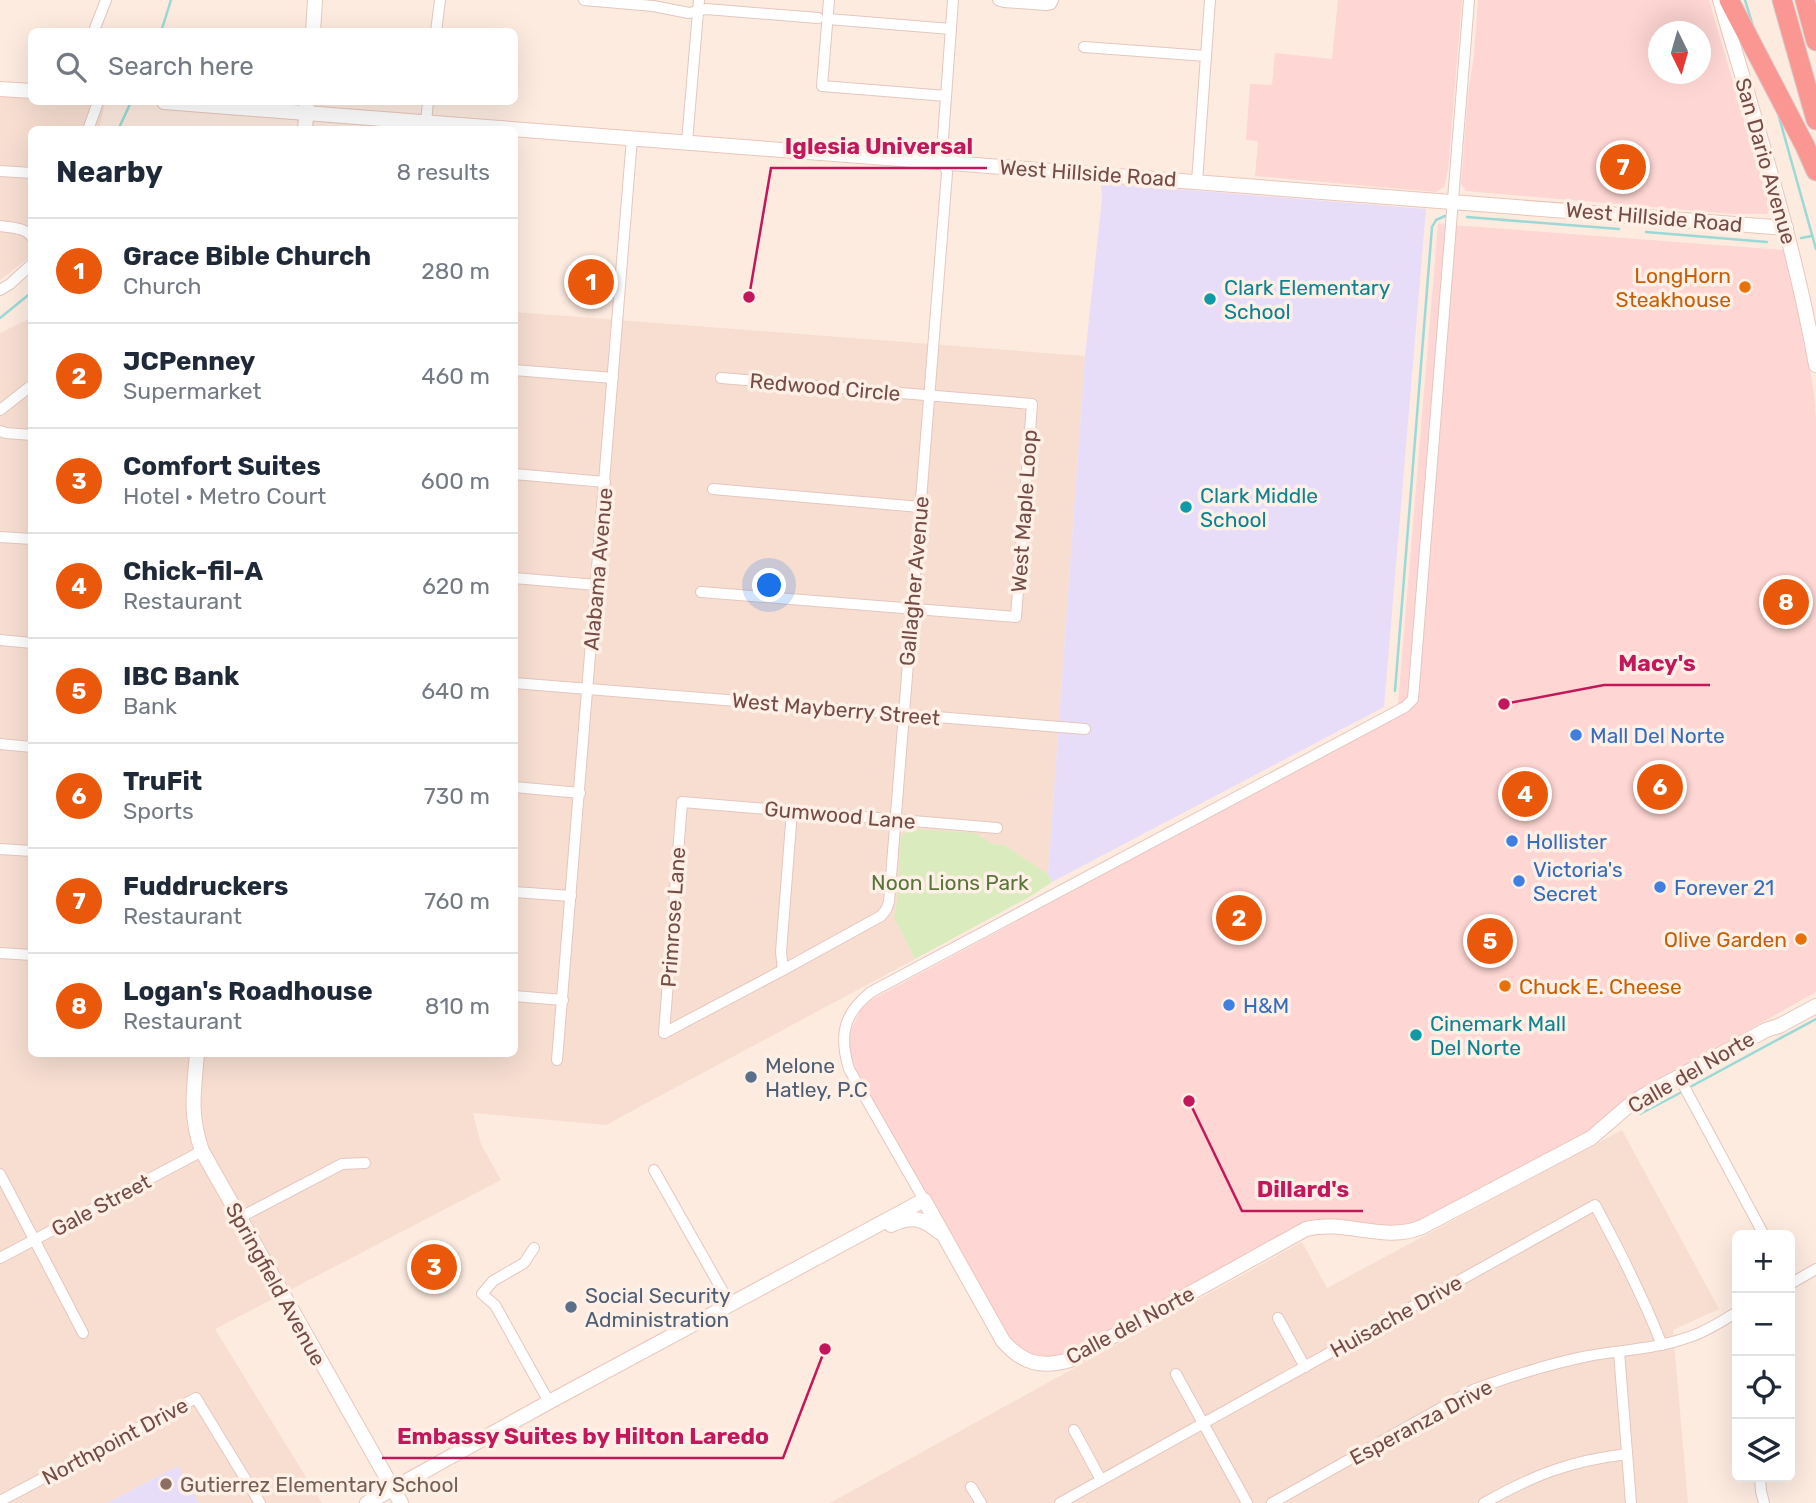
<!DOCTYPE html>
<meta charset="utf-8">
<style>
:root{--surface:#fff;--page:#f2f2f3;--text:#1f2937;--muted:#747a83;--line:#e0e1e3;--accent:#ea580c}
body{margin:0;font-family:Rubik,sans-serif;background:var(--page);color:var(--text)}
.controls{position:absolute;right:21px;bottom:21px;display:grid;overflow:hidden;border-radius:10px;box-shadow:0 7px 28px #0002}
.controls button{width:63px;height:63px;display:grid;place-items:center;padding:0;border:0;border-bottom:2px solid var(--line);background:var(--surface);color:var(--text);font:35px sans-serif}
.compass{position:absolute;left:1648px;top:21px;width:63px;height:63px;border-radius:50%;background:var(--surface);box-shadow:0 7px 28px #0002;rotate:175deg}
.you{position:absolute;left:770px;top:586px;width:24px;height:24px;margin:-18px;border:5px solid #fff;border-radius:50%;background:#1a73e8;box-shadow:0 0 0 10px #1a73e833}
.badge{display:grid;place-items:center;width:46px;height:46px;border-radius:50%;background:var(--accent);color:#fff;font-size:23px;font-weight:700}
.pin{position:absolute;translate:-50% -50%;border:4px solid #fff;box-shadow:0 2px 7px #0006}
.list{margin:0;padding:0;list-style:none}
h2{display:flex;justify-content:space-between;align-items:center;height:91px;margin:0;padding:0 28px;font-size:30px}
h2 small{font-size:23px;font-weight:400;color:var(--muted)}
.list li{display:grid;grid-template-columns:46px 1fr auto;gap:21px;align-items:center;box-sizing:border-box;height:105px;padding:0 28px;border-top:2px solid var(--line)}
.list b{display:block;font-size:26px;white-space:nowrap}
.list p{margin:0;font-size:23px;white-space:nowrap;color:var(--muted)}
.list em{font-size:23px;font-style:normal;color:var(--muted)}
.icon{flex:none;width:38px;height:38px;fill:none;stroke:currentColor;stroke-width:2;stroke-linecap:round;stroke-linejoin:round}
.map{position:relative;flex:none;width:1816px;height:1503px;overflow:hidden}
.search{position:absolute;background:var(--surface);box-shadow:0 7px 28px #0002;left:28px;top:28px;width:490px;height:77px;display:flex;align-items:center;gap:18px;box-sizing:border-box;padding:0 24px;border-radius:10px;color:var(--muted);font-size:26px}
.panel{position:absolute;background:var(--surface);box-shadow:0 7px 28px #0002;left:28px;top:126px;width:490px;height:931px;border-radius:10px}
.map>svg:first-child{display:block}
.residential{fill:#f7ded1}
.commercial{fill:#fed6d3;fill-rule:evenodd}
.education{fill:#e8ddf9}
.green{fill:#daebbe}
.lines{fill:none;stroke-linecap:round;stroke-linejoin:round}
.stream{stroke:#9ad9d5;stroke-width:2.5}
.street-casing{stroke:#e3c7bf;stroke-width:12}
.secondary-casing{stroke:#e9c6bb;stroke-width:16}
.highway-casing{stroke:#d8cdcb;stroke-width:21}
.street{stroke:#fff;stroke-width:10}
.secondary{stroke:#fff;stroke-width:14}
.highway{stroke:#fa9793;stroke-width:19}
.food-dot{fill:#e8710a;stroke:#fff0e7;stroke-width:2.5}
.culture-dot{fill:#0f9aa8;stroke:#fff0e7;stroke-width:2.5}
.shop-dot{fill:#3f7fe0;stroke:#fff0e7;stroke-width:2.5}
.service-dot{fill:#5c6f8a;stroke:#fff0e7;stroke-width:2.5}
.education-dot{fill:#8d6e63;stroke:#fff0e7;stroke-width:2.5}
.labels{text-anchor:middle;dominant-baseline:central;stroke-width:7;stroke-linejoin:round;paint-order:stroke}
.street-label{font-size:21px;fill:#754c46;stroke:#fff0e7}
.food-label{font-size:21px;fill:#c56008;stroke:#fff0e7;text-anchor:end}
.culture-label{font-size:21px;fill:#0d838f;stroke:#fff0e7;text-anchor:start}
.shop-label{font-size:21px;fill:#366cbe;stroke:#fff0e7;text-anchor:start}
.park-label{font-size:21px;fill:#5a753c;stroke:#fff0e7}
.service-label{font-size:21px;fill:#4e5e75;stroke:#fff0e7;text-anchor:start}
.education-label{font-size:21px;fill:#785e54;stroke:#fff0e7;text-anchor:start}
.leader{fill:none;stroke:#c2185b;stroke-width:2.5}
.callout-dot{fill:#c2185b;stroke:#fff0e7;stroke-width:2.5}
.callout-label{font-size:23px;text-anchor:middle;font-weight:bold;fill:#c2185b;stroke:#fff0e7;stroke-width:7;stroke-linejoin:round;paint-order:stroke}
</style>
<div class="map">
<svg width="1816" height="1503" viewBox="0 0 1816 1503">
<rect width="100%" height="100%" fill="#fdebe0"/>
<g class="residential">
<polygon points="0,96 31,99 32,102 70,102 105,104 99,129 32,130 31,256 0,280"/>
<polygon points="515,312 1085,356 1048,874 1004,845 992,844 986,841 981,835 897,901 894,917 915,959 606,1125 473,1113 481,1144 501,1180 215,1329 322,1503 199,1503 178,1466 107,1503 0,1503 0,333 31,318 32,1054 514,1054"/>
<polygon points="1622,1130 1719,1309 1673,1330 1688,1503 830,1503 1302,1242 1327,1288"/>
</g>
<g class="commercial">
<polygon points="1338,0 1462,0 1448,170 1444,187 1436,192 1255,176 1258,141 1246,140 1250,84 1272,85 1275,53 1332,59"/>
<path d="M 1478,0 L 1709,0 L 1770,208 L 1767,214 L 1732,214 L 1466,191 L 1461,184 L 1468,94 L 1474,55 ZM 1658,32 L 1700,32 L 1700,74 L 1658,74 Z"/>
<polygon points="1438,224 1785,250 1805,339 1814,394 1816,420 1816,992 1622,1101 1598,1125 1590,1130 1419,1221 1412,1224 1395,1227 1332,1219 1315,1219 1304,1222 1072,1352 1064,1355 1051,1358 1034,1357 1015,1346 852,1065 849,1042 850,1032 861,1009 871,1000 1397,716"/>
</g>
<g class="education">
<polygon points="1101,183 1426,209 1384,707 1052,882 1048,874 1085,356 1102,198"/>
<polygon points="178,1466 199,1503 107,1503"/>
</g>
<polygon class="green" points="912,829 976,833 992,844 1004,845 1048,874 1052,882 1031,896 915,959 894,917 897,901 901,836"/>
<g class="lines">
<g class="stream">
<polyline points="1745,0 1753,26"/>
<polyline points="161,32 171,0"/>
<polyline points="1779,117 1816,249"/>
<polyline points="118,130 131,102"/>
<polyline points="1467,217 1619,229"/>
<polyline points="1646,232 1767,242"/>
<polyline points="1801,238 1812,236"/>
<polyline points="0,318 32,292"/>
<polyline points="1395,691 1432,227 1436,220 1445,216"/>
<polyline points="1692,1086 1816,1019"/>
<polyline points="1640,1114 1680,1093"/>
</g>
<defs>
<g id="street">
<polyline points="584,0 653,6 689,13 706,9 818,18"/>
<polyline points="829,0 822,86 946,96"/>
<polyline points="998,0 1004,2 1046,5 1051,4 1053,0"/>
<polyline points="828,19 951,29"/>
<polyline points="95,28 106,0"/>
<polyline points="436,32 440,0"/>
<polyline points="1084,47 1206,56"/>
<polyline points="426,122 428,102"/>
<polyline points="88,130 98,102"/>
<polyline points="687,142 699,0"/>
<polyline points="0,171 32,173"/>
<polyline points="1197,182 1210,0"/>
<path d="M 0,226 C 11,228 25,227 32,237"/>
<polyline points="0,290 10,284 32,264"/>
<polyline points="514,370 613,378"/>
<polyline points="0,410 32,385"/>
<polyline points="0,431 6,433 32,435"/>
<polyline points="514,474 605,482"/>
<polyline points="713,489 920,507"/>
<polyline points="0,537 32,539"/>
<polyline points="514,578 596,585"/>
<polyline points="701,592 1016,617 1032,404 721,378"/>
<polyline points="0,640 32,643"/>
<polyline points="514,683 1085,729"/>
<polyline points="0,744 32,747"/>
<polyline points="514,787 580,793"/>
<polyline points="0,849 32,851"/>
<polyline points="514,892 571,896"/>
<polyline points="0,953 32,955"/>
<polyline points="783,970 781,952 792,811"/>
<polyline points="514,996 563,1000"/>
<polyline points="664,1033 783,970 881,916 886,910 889,902 947,173 942,152 953,0"/>
<polyline points="664,1033 682,802 997,828"/>
<polyline points="557,1060 632,138"/>
<polyline points="1679,1077 1764,1235"/>
<polyline points="654,1170 730,1304"/>
<polyline points="0,1174 83,1333"/>
<path d="M 924,1200 L 849,1069 C 839,1036 843,1014 871,992 L 1405,707 L 1413,699 L 1469,0"/>
<polyline points="239,1218 342,1164 365,1163"/>
<polyline points="534,1248 524,1263 493,1281 482,1294 495,1305 549,1402"/>
<polyline points="0,1258 202,1151"/>
<polyline points="1790,1284 1816,1269"/>
<polyline points="1278,1318 1305,1367"/>
<polyline points="1619,1352 1631,1503"/>
<polyline points="1176,1374 1247,1503"/>
<polyline points="1074,1430 1101,1480"/>
<polyline points="1760,1477 1761,1491 1764,1503"/>
<polyline points="971,1487 981,1503"/>
<polyline points="0,1501 196,1398 260,1503"/>
<path d="M 1060,1503 L 1595,1205 C 1620,1251 1643,1297 1662,1345"/>
<path d="M 1272,1503 L 1473,1390 C 1511,1376 1548,1364 1588,1356 C 1622,1350 1656,1349 1689,1337 C 1706,1332 1722,1321 1737,1312"/>
<path d="M 1484,1503 C 1534,1475 1569,1461 1627,1454"/>
</g>
<g id="secondary">
<path d="M 1720,0 C 1755,121 1794,241 1816,365"/>
<polyline points="313,32 315,0"/>
<polyline points="0,89 32,91"/>
<polyline points="164,102 1786,228"/>
<polyline points="305,130 307,102"/>
<path d="M 197,1054 C 194,1090 189,1114 202,1151 L 401,1503"/>
<path d="M 891,1225 C 912,1215 923,1218 939,1232"/>
<path d="M 367,1503 L 549,1402 L 924,1200 L 1003,1341 C 1023,1364 1042,1368 1070,1360 L 1306,1229 C 1345,1219 1385,1243 1422,1227 L 1591,1138 L 1627,1107 L 1643,1096 L 1766,1030 L 1779,1026 L 1816,1006"/>
</g>
<g id="highway">
<polyline points="1729,0 1805,146 1816,171"/>
<polyline points="1782,0 1816,120"/>
<polyline points="1805,0 1816,41"/>
</g>
</defs>
<use href="#street" class="street-casing"/>
<use href="#secondary" class="secondary-casing"/>
<use href="#highway" class="highway-casing"/>
<use href="#street" class="street"/>
<use href="#secondary" class="secondary"/>
<use href="#highway" class="highway"/>
</g>
<g class="food-dot">
<circle cx="1745" cy="287" r="7"/>
<circle cx="1801" cy="939" r="7"/>
<circle cx="1505" cy="986" r="7"/>
</g>
<g class="culture-dot">
<circle cx="1210" cy="299" r="7"/>
<circle cx="1186" cy="507" r="7"/>
<circle cx="1416" cy="1035" r="7"/>
</g>
<g class="shop-dot">
<circle cx="1576" cy="735" r="7"/>
<circle cx="1512" cy="841" r="7"/>
<circle cx="1519" cy="881" r="7"/>
<circle cx="1660" cy="887" r="7"/>
<circle cx="1229" cy="1005" r="7"/>
</g>
<g class="service-dot">
<circle cx="751" cy="1077" r="7"/>
<circle cx="571" cy="1307" r="7"/>
</g>
<circle class="education-dot" cx="166" cy="1484" r="7"/>
<g class="labels">
<g class="street-label">
<text transform="translate(1766 161) rotate(74)">San Dario Avenue</text>
<text transform="translate(1088 173) rotate(4)">West Hillside Road</text>
<text transform="translate(1654 217) rotate(5)">West Hillside Road</text>
<text transform="translate(825 387) rotate(5)">Redwood Circle</text>
<text transform="translate(1024 511) rotate(-86)">West Maple Loop</text>
<text transform="translate(598 569) rotate(-85)">Alabama Avenue</text>
<text transform="translate(914 581) rotate(-85)">Gallagher Avenue</text>
<text transform="translate(836 709) rotate(5)">West Mayberry Street</text>
<text transform="translate(840 815) rotate(5)">Gumwood Lane</text>
<text transform="translate(673 917) rotate(-86)">Primrose Lane</text>
<text transform="translate(1691 1072) rotate(-30)">Calle del Norte</text>
<text transform="translate(101 1205) rotate(-28)">Gale Street</text>
<text transform="translate(276 1284) rotate(61)">Springfield Avenue</text>
<text transform="translate(1396 1316) rotate(-29)">Huisache Drive</text>
<text transform="translate(1130 1325) rotate(-28)">Calle del Norte</text>
<text transform="translate(1421 1422) rotate(-28)">Esperanza Drive</text>
<text transform="translate(115 1441) rotate(-28)">Northpoint Drive</text>
</g>
<g class="food-label">
<text x="1731" y="275">LongHorn<tspan x="1731" dy="24">Steakhouse</tspan></text>
<text x="1787" y="939">Olive Garden</text>
<text x="1519" y="986" text-anchor="start">Chuck E. Cheese</text>
</g>
<g class="culture-label">
<text x="1224" y="287">Clark Elementary<tspan x="1224" dy="24">School</tspan></text>
<text x="1200" y="495">Clark Middle<tspan x="1200" dy="24">School</tspan></text>
<text x="1430" y="1023">Cinemark Mall<tspan x="1430" dy="24">Del Norte</tspan></text>
</g>
<g class="shop-label">
<text x="1590" y="735">Mall Del Norte</text>
<text x="1526" y="841">Hollister</text>
<text x="1533" y="869">Victoria's<tspan x="1533" dy="24">Secret</tspan></text>
<text x="1674" y="887">Forever 21</text>
<text x="1243" y="1005">H&amp;M</text>
</g>
<g class="park-label">
<text x="950" y="882">Noon Lions Park</text>
</g>
<g class="service-label">
<text x="765" y="1065">Melone<tspan x="765" dy="24">Hatley, P.C</tspan></text>
<text x="585" y="1295">Social Security<tspan x="585" dy="24">Administration</tspan></text>
</g>
<g class="education-label">
<text x="180" y="1484">Gutierrez Elementary School</text>
</g>
</g>
<path class="leader" d="M749 297L771 168H987M1504 704L1604 685H1710M1189 1101L1242 1211H1363M825 1349L783 1458H382"/>
<g class="callout-dot">
<circle cx="749" cy="297" r="7"/>
<circle cx="1504" cy="704" r="7"/>
<circle cx="1189" cy="1101" r="7"/>
<circle cx="825" cy="1349" r="7"/>
</g>
<g class="callout-label">
<text x="879" y="154">Iglesia Universal</text>
<text x="1657" y="671">Macy's</text>
<text x="1303" y="1197">Dillard's</text>
<text x="583" y="1444">Embassy Suites by Hilton Laredo</text>
</g>
</svg>
<div class="controls">
<button>+</button>
<button>−</button>
<button><svg class="icon" aria-label="locate" viewBox="0 0 24 24"><circle cx="12" cy="12" r="6"/><path d="M12 2v4M12 18v4M2 12h4M18 12h4"/></svg></button>
<button><svg class="icon" aria-label="layers" viewBox="0 0 24 24"><path d="M12 4l9 5-9 5-9-5zM3 14l9 5 9-5"/></svg></button>
</div>
<svg class="compass" viewBox="-18 -18 36 36"><path d="M0-13l5 13h-10z" fill="#e53935"/><path d="M0 13l5-13h-10z" fill="#747a83"/></svg>
<div class="you"></div>
<div class="pin badge" style="left:591px;top:282px">1</div>
<div class="pin badge" style="left:1239px;top:918px">2</div>
<div class="pin badge" style="left:434px;top:1267px">3</div>
<div class="pin badge" style="left:1525px;top:794px">4</div>
<div class="pin badge" style="left:1490px;top:941px">5</div>
<div class="pin badge" style="left:1660px;top:787px">6</div>
<div class="pin badge" style="left:1623px;top:167px">7</div>
<div class="pin badge" style="left:1786px;top:602px">8</div>
<div class="search"><svg class="icon" aria-label="search" viewBox="0 0 24 24"><circle cx="10" cy="10" r="6"/><path d="M15 15l6 6"/></svg>Search here</div>
<section class="panel">
<h2>Nearby<small>8 results</small></h2>
<ul class="list">
<li><span class="badge">1</span><div><b>Grace Bible Church</b><p>Church</p></div><em>280 m</em></li>
<li><span class="badge">2</span><div><b>JCPenney</b><p>Supermarket</p></div><em>460 m</em></li>
<li><span class="badge">3</span><div><b>Comfort Suites</b><p>Hotel · Metro Court</p></div><em>600 m</em></li>
<li><span class="badge">4</span><div><b>Chick-fil-A</b><p>Restaurant</p></div><em>620 m</em></li>
<li><span class="badge">5</span><div><b>IBC Bank</b><p>Bank</p></div><em>640 m</em></li>
<li><span class="badge">6</span><div><b>TruFit</b><p>Sports</p></div><em>730 m</em></li>
<li><span class="badge">7</span><div><b>Fuddruckers</b><p>Restaurant</p></div><em>760 m</em></li>
<li><span class="badge">8</span><div><b>Logan's Roadhouse</b><p>Restaurant</p></div><em>810 m</em></li>
</ul>
</section>
</div>
